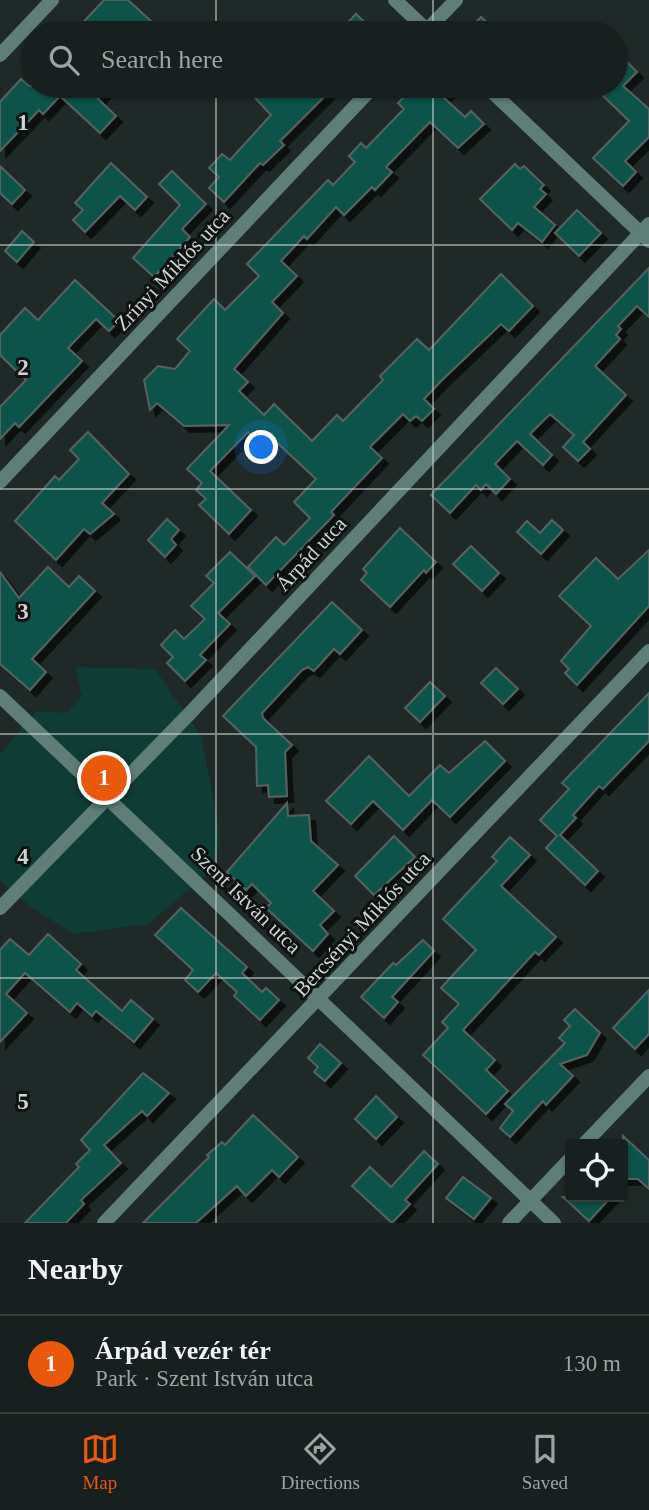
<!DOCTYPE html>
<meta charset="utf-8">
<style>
:root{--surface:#17201e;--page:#202827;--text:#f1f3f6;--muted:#9ea3a4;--line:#363e3c;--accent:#ea580c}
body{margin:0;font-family:Georgia,serif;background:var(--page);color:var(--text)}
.controls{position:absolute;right:21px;bottom:21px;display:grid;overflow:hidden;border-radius:7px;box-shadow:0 2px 5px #0004}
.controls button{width:63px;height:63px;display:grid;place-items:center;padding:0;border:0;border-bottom:2px solid var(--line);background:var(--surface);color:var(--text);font:35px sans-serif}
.you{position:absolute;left:262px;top:448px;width:24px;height:24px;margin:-18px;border:5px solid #fff;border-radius:50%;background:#1a73e8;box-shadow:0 0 0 10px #1a73e833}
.badge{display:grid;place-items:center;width:46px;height:46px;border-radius:50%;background:var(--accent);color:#fff;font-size:23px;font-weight:700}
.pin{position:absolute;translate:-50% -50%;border:4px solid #fff;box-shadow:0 2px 7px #0006}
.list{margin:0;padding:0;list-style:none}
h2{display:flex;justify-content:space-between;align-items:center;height:91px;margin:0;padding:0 28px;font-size:30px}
h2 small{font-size:23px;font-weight:400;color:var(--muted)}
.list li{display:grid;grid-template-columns:46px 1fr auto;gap:21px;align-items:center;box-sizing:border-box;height:98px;padding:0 28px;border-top:2px solid var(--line)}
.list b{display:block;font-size:26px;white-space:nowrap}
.list p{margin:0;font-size:23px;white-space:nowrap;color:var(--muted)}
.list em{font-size:23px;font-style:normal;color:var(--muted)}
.icon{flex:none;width:38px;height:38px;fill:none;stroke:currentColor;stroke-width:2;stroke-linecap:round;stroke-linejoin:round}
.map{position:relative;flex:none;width:649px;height:1223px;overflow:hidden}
.search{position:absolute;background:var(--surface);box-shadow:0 2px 5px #0004;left:21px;right:21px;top:21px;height:77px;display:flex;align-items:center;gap:18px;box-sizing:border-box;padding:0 24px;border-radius:38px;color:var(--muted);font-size:26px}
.sheet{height:189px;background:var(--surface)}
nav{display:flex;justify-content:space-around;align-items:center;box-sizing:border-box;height:98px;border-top:2px solid var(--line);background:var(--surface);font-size:19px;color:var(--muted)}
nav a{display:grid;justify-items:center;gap:4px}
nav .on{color:var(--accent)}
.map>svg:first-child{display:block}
.green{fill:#0f3c35}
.building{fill:#0d5349;stroke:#56625f;stroke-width:2;filter:url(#shadow)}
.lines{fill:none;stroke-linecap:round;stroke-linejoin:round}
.street{stroke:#5e7e77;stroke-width:14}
.grid{fill:none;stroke:#cdd4d2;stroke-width:2;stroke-opacity:0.55}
.labels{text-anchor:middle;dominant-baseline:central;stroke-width:6;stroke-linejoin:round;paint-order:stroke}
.street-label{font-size:21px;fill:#cdd4d2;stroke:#0d1110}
.grid-label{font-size:23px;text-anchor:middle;font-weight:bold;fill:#cdd4d2;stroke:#0d1110;stroke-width:6;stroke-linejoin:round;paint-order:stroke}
</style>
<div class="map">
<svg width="649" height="1223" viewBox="0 0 649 1223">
<defs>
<filter id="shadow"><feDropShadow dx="6" dy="6" stdDeviation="0" flood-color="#0009"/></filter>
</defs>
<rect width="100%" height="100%" fill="#1f2a28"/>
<polygon class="green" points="75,667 155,669 201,736 220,832 215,867 148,924 74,934 31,907 0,880 0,754 37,711 67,713 82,696"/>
<g class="building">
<polygon points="104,0 128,0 164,33 140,33 129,23 120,33 73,33"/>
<polygon points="356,14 376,33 338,33"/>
<polygon points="481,17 499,33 466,33"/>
<polygon points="616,51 637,72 623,86 649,109 649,137 625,161 636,172 623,186 593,158 629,121 593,86 616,86"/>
<polygon points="21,79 29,86 110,86 98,99 116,116 100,133 60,96 43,114 39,110 0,151 0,102"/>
<polygon points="244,86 335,86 280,141 284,145 263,165 260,163 224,202 209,188 219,177 209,168 222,154 230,160 271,115"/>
<polygon points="415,86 454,86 443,97 465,117 471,111 484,124 458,148 430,122 386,167 392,172 375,190 372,187 344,215 336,207 307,239 304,236 281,261 297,276 272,302 283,313 234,369 248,382 239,391 264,415 274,404 312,441 337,415 343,421 383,380 380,376 417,339 429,350 501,274 533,306 509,331 501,324 441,381 424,399 434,409 422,421 416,416 410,421 403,414 370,447 382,458 331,512 334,515 266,585 248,567 276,537 284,545 310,518 294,502 316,479 272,438 264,447 248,432 210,471 251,510 229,534 199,505 206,499 196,490 202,483 187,469 229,425 184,426 157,403 150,410 144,380 158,366 175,369 190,351 177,339 214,299 225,310 259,276 247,264 328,180 333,185 355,162 349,156 361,143 366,148 404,109 398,103"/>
<polygon points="111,163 147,197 135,210 120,196 85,232 73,220 83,210 75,203"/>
<polygon points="515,164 520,169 524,166 544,185 540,189 546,194 534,207 555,225 542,242 518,223 512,230 480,199"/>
<polygon points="0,166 25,190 12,204 0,193"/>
<polygon points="172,171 206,204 182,229 190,237 154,277 133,258 180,205 159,184"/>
<polygon points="577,210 601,233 579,256 555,233"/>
<polygon points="22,231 34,242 17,262 5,251"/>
<polygon points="649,268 649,317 637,306 618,326 621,329 616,335 620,339 595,366 626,395 583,442 590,449 578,461 563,447 574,435 550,414 530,434 552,455 543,465 517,441 495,464 510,479 496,494 486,484 481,490 476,485 450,513 431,495"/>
<polygon points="75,280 119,321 109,331 96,319 68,348 82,361 19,427 15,423 0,439 0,407 26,380 0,355 0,335 25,308 38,320"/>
<polygon points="88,432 129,474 102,503 114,514 90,534 84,529 56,560 15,521 55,476 59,480 79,459 70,450"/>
<polygon points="167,519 179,530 171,539 176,545 165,557 148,540"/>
<polygon points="552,520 563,530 541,554 517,532 527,521 540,533"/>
<polygon points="400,528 436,562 426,573 424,570 390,607 361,580 367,573 363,569"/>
<polygon points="471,546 499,573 482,591 453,564"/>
<polygon points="649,550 649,606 577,685 565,673 569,669 561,661 591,626 559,596 596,558 618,579"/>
<polygon points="230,552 255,576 218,613 230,624 200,655 206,660 185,681 167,663 173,657 161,645 175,630 184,639 205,619 191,606 214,583 206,576"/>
<polygon points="48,567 69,587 79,576 95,591 32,659 46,672 30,690 0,664 0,572 19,598"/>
<polygon points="332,602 362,630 340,654 334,649 314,671 308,667 302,670 262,713 263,718 292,745 285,752 287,796 269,797 268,785 257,786 256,747 223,716"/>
<polygon points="496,668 518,689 503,704 481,683"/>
<polygon points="430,682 445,696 420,722 405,708"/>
<polygon points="649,693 649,741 603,789 599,786 573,815 576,818 560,835 598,871 585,885 546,848 557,836 540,820 569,789 562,783"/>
<polygon points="485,741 505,761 450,817 432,800 403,830 373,801 351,824 326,801 369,756 409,796 440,765 449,773"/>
<polygon points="287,803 288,816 309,815 311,841 338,865 313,891 334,911 320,925 328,934 313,951 266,908 271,903 252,884 246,890 227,872"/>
<polygon points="394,836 415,857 374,895 355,876"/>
<polygon points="510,837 530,855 501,886 556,937 539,955 535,952 463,1030 495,1060 486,1070 508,1091 486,1114 423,1055 448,1028 442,1022 459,1004 441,988 476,950 443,919 497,861 492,857"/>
<polygon points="181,908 247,967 242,973 262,992 266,988 279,1000 260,1020 234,996 237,992 216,973 198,992 185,980 193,970 155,935"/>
<polygon points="48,934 81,964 76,970 122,1011 131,1000 153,1019 134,1042 96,1011 92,1016 77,1003 70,1012 25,973 6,994 27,1013 0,1042 0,950 10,939 29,955"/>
<polygon points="423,940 434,951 392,997 398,1002 384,1018 361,997 393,963 396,965"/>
<polygon points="649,990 649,1034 635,1049 613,1028"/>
<polygon points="575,1009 600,1033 587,1055 560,1064 573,1076 546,1105 543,1101 510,1137 500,1128 513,1111 505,1104 565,1043 559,1038 570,1026 564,1020"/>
<polygon points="320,1044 341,1063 325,1081 314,1072 318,1067 308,1058"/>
<polygon points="143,1073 169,1093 147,1116 142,1111 104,1145 121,1163 81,1200 84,1204 66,1223 25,1223 79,1167 76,1164 90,1150 81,1140"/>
<polygon points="376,1096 397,1117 376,1139 355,1119"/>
<polygon points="253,1115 298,1157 279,1177 272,1170 246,1196 237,1186 196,1223 143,1223 209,1157 207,1155 222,1142 225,1145"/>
<polygon points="623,1136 649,1160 649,1189 638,1179 623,1179"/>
<polygon points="424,1151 438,1164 405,1200 410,1204 392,1223 352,1186 370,1167 391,1187"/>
<polygon points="463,1177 491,1198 474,1219 446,1198"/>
<polygon points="563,1197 611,1197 589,1221"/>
</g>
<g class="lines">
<g class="street">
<polyline points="395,0 430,33"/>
<polyline points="424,33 456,0"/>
<polyline points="0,55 52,0"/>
<polyline points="486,86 649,241"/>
<polyline points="0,482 374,86"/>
<polyline points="0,696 554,1223"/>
<polyline points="0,908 192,711 649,224"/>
<polyline points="584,1144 649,1076"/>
<polyline points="104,1223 649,651"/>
<polyline points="509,1223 570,1159"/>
</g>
</g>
<path class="grid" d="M 216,0 L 216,33M 433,0 L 433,33M 216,86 L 216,1223M 433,86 L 433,1223M 0,245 L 649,245M 0,489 L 649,489M 0,734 L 649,734M 0,978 L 649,978"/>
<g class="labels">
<g class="street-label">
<text transform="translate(172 270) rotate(-47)">Zrínyi Miklós utca</text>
<text transform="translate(311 554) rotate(-47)">Árpád utca</text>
<text transform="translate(246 900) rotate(44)">Szent István utca</text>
<text transform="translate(362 924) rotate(-47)">Bercsényi Miklós utca</text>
</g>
</g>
<g class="grid-label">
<text x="23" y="130">1</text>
<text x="23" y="375">2</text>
<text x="23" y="619">3</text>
<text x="23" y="864">4</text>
<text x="23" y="1109">5</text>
</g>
</svg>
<div class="controls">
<button><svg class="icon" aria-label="locate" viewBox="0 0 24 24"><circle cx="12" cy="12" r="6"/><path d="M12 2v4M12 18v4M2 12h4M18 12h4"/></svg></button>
</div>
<div class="you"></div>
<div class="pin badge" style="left:104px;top:778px">1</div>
<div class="search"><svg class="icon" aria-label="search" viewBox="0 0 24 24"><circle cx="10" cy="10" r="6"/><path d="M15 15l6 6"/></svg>Search here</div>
</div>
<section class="sheet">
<h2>Nearby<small></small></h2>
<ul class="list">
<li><span class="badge">1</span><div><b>Árpád vezér tér</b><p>Park · Szent István utca</p></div><em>130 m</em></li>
</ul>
</section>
<nav>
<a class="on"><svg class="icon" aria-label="map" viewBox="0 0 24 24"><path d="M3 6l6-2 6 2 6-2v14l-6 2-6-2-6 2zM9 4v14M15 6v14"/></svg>Map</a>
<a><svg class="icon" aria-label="directions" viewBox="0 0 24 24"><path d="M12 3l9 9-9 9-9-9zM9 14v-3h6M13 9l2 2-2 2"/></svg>Directions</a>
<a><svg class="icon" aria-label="saved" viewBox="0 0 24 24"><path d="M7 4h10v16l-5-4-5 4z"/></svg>Saved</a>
</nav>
